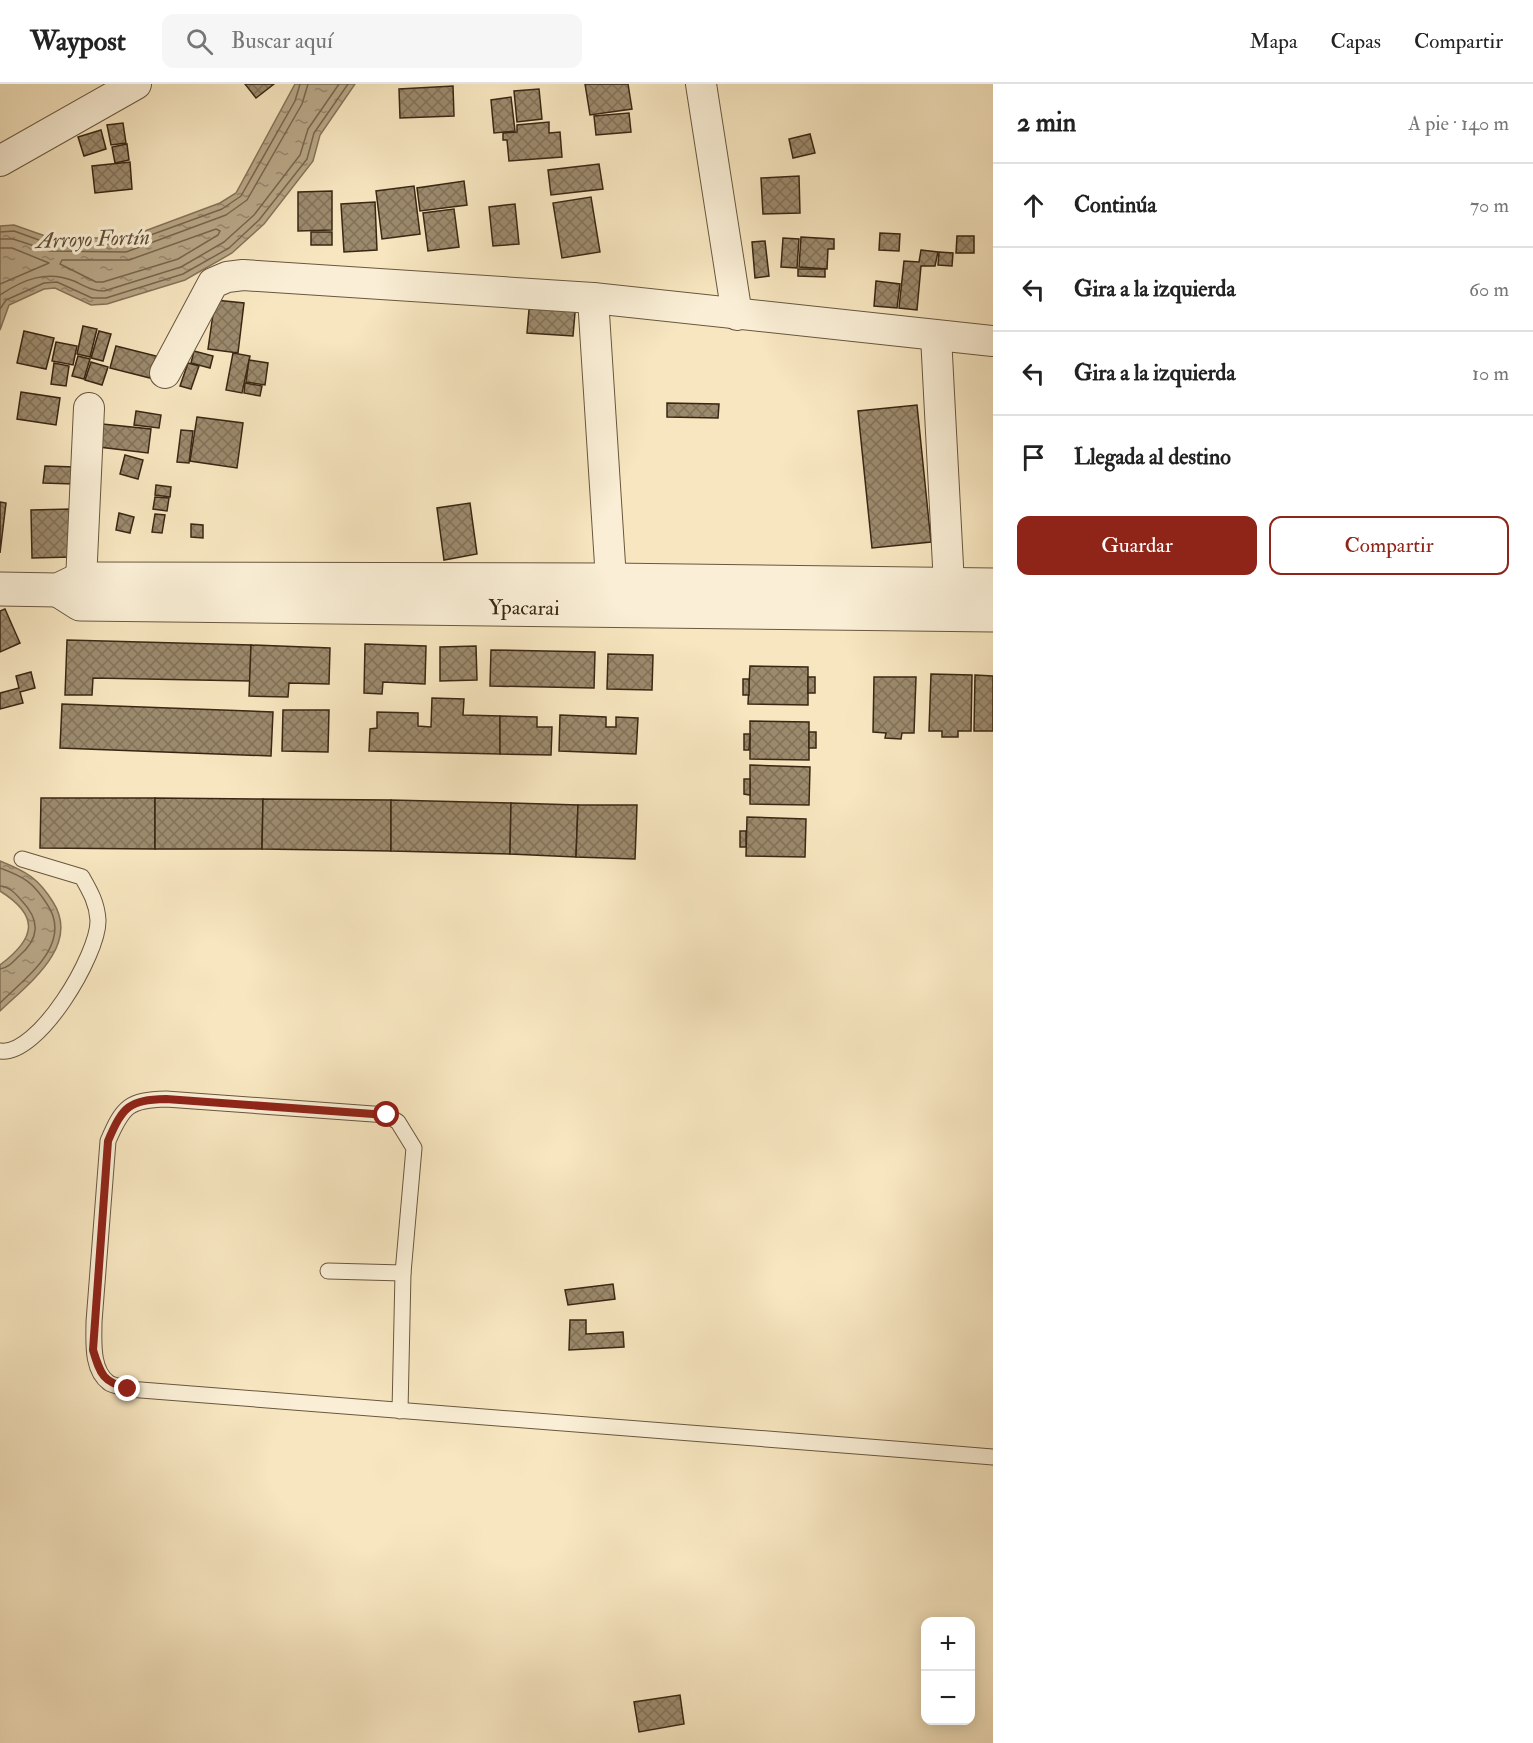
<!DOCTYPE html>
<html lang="es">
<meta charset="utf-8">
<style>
:root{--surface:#fff;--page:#f6f6f6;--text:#222;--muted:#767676;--line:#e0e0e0;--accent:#8f2418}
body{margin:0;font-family:"IM FELL Double Pica",serif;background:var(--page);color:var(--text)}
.controls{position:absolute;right:18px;bottom:18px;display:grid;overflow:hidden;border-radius:12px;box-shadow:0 3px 15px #0003}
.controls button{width:54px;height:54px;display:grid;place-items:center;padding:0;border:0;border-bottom:2px solid var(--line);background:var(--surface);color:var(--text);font:30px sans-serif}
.stop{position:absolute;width:18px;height:18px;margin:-14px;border:4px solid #8f2418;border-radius:50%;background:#fff}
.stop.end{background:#8f2418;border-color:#fff;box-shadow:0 2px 6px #0008}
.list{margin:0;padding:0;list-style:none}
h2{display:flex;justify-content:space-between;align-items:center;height:78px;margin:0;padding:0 24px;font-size:26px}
h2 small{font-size:20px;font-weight:400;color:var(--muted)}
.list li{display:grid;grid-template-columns:39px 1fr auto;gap:18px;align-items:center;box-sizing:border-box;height:84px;padding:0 24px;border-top:2px solid var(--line)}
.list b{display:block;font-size:22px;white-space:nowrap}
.list em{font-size:20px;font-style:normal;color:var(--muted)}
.actions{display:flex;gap:12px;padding:18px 24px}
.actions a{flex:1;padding:14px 0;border:2px solid var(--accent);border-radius:12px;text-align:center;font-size:21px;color:var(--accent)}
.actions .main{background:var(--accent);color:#fff}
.icon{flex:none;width:33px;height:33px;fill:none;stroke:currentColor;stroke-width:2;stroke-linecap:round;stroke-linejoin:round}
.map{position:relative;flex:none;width:993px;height:1659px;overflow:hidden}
header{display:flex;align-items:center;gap:36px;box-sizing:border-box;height:84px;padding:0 30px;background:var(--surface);border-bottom:2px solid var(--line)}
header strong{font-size:28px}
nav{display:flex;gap:33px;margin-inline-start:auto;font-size:21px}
.search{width:420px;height:54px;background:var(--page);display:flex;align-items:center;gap:15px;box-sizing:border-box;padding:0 21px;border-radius:12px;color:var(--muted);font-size:22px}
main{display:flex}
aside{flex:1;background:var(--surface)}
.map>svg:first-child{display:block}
.water{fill:url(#water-ripples);stroke:#857357;stroke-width:1.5}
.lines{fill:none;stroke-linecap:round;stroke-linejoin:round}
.shore{stroke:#78664c;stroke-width:1.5}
.building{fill:url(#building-cross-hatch);stroke:#3a2713;stroke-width:1.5}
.service-casing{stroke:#69573e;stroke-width:17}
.minor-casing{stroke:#69573e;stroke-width:32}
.tertiary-casing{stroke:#69573e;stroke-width:35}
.service{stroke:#faefd6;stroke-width:15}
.minor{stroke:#faefd6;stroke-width:30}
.tertiary{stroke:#faefd6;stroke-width:33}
.route{stroke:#8f2418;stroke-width:8}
.labels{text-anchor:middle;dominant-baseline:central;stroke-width:6;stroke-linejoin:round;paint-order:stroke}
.street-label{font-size:21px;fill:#3a2713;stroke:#faefd6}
.water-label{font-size:22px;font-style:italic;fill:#604d35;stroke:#faefd6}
</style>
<header>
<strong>Waypost</strong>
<div class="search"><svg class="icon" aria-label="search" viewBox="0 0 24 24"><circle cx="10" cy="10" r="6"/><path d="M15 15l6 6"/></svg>Buscar aquí</div>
<nav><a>Mapa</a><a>Capas</a><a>Compartir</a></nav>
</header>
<main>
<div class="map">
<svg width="993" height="1659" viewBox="0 0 993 1659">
<defs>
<pattern id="water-ripples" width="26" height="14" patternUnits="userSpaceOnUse" patternTransform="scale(1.5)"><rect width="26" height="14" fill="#b7a585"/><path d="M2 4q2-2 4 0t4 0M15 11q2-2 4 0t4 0" fill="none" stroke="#96866c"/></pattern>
<pattern id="building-cross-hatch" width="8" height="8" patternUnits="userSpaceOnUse" patternTransform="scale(1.5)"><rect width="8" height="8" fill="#9c8a6d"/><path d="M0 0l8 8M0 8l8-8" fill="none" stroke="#807158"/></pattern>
</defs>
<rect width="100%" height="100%" fill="#f7e6c0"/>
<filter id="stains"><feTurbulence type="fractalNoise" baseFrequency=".00333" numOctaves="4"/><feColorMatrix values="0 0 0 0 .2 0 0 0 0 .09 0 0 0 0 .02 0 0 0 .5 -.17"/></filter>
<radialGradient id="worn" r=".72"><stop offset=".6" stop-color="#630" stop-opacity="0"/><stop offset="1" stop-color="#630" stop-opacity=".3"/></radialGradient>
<g class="water">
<polygon points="295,0 355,0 320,51 313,77 264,140 232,169 185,196 107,220 91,221 55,204 44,205 9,221 0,246 0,142 14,141 51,154 126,154 220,119 236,109"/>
<path d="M 0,777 C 27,788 38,794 53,818 C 81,862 28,900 0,927 L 0,881 C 36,854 40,832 0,807 Z"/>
</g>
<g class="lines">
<g class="shore">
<polygon points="216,145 220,147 218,151 178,175 103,198 96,198 60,180 62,176 129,176"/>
<polyline points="0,148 14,147 50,160 126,160 222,125 241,112 295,17 300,0"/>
<polyline points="0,155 13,155 50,167 126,168 226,131 247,116 302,20 308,0"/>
<polyline points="0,164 12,164 49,179 0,200"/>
<path d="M 0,211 C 24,195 47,186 74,197 C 85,202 92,207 104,207 L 181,183 L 224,158 L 254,131 L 300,71 L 308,45 L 339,0"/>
<polyline points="0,225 6,216 44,199 57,198 92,214 106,214 183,190 229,164 259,136 307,75 314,49 348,0"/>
<path d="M 0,784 C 24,793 33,798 47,820 C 74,860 26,893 0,919"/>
<path d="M 0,802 C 10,803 16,810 22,817 C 41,837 39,855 19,872 C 13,878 8,884 0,885"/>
</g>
</g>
<g class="building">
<polygon points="245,0 274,0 256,14"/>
<polygon points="585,0 628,0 632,25 590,31"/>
<polygon points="453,2 454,32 400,34 399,5"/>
<polygon points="539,5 542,35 517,38 514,7"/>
<polygon points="511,13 515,47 494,49 491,16"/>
<polygon points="629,29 631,48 596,51 594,32"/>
<polygon points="549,38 549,49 560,48 562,73 509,77 507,56 503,56 503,49 517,48 517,41"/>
<polygon points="123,39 126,59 111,61 107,41"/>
<polygon points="101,46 106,65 84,72 78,53"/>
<polygon points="810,50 815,69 793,74 789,55"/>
<polygon points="127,60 129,76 115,79 112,63"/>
<polygon points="130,78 132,105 95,109 92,82"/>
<polygon points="599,80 603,105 551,111 548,86"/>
<polygon points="799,92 800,129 763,130 761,94"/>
<polygon points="464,97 467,121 420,127 417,104"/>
<polygon points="414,102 420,150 382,155 376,107"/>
<polygon points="332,107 332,146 298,147 298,108"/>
<polygon points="591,113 600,168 562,174 553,119"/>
<polygon points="375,118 377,166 344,168 341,120"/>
<polygon points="515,120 519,160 493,162 489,123"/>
<polygon points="454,125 459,163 428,167 423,129"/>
<rect x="311" y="148" width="21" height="13"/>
<polygon points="880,149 900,150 899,167 879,166"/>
<polygon points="957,152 974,152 974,169 956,169"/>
<polygon points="801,153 834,155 834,165 828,165 827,185 799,183"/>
<polygon points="783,154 799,155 797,184 781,183"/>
<polygon points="765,157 769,192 755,194 752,158"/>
<polygon points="921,166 938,168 935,182 921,182 917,226 899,224 904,177 919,178"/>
<polygon points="939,168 953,169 952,182 938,181"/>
<polygon points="798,185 825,185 825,193 798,192"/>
<polygon points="876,197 900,200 897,224 874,222"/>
<polygon points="530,214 576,217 573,252 527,249"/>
<polygon points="215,216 244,219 238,269 208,265"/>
<polygon points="83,242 97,245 90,273 77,270"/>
<polygon points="24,247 54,254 46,285 17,279"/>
<polygon points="99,247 111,250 103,277 91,274"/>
<polygon points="56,258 77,262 73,281 52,277"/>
<polygon points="116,262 156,272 150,294 110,284"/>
<polygon points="194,267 213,272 210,284 191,279"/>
<polygon points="233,269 250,272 242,309 226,306"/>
<polygon points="78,272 90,275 84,295 72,292"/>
<polygon points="249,276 268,279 265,301 246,298"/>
<polygon points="91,278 108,283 102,301 85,296"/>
<polygon points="54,279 69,282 66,302 51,300"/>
<polygon points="188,279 199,282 191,305 180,302"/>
<polygon points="245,299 262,302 260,312 244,309"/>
<polygon points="21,308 60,314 56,341 17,335"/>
<polygon points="667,319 719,320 718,334 667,333"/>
<polygon points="917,321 931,458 872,464 858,327"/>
<polygon points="136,327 161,331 159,344 134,341"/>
<polygon points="197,333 243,339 237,384 190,377"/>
<polygon points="102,340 151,345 148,369 99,363"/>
<polygon points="181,346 193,347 189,379 177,378"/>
<polygon points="125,371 143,376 138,395 120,390"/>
<polygon points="45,382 75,383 74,400 43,399"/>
<polygon points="156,401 171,403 170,413 155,411"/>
<polygon points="155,413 169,414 167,427 153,425"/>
<polygon points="0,418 6,419 0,469"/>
<polygon points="470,419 477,470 444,476 437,424"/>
<polygon points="72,425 72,473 32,474 31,426"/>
<polygon points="119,429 134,433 130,449 116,446"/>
<polygon points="155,430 165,431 162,449 152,448"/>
<polygon points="191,440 203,441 203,454 191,453"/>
<polygon points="5,525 20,559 0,568 0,527"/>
<polygon points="67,556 251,561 250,597 93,594 92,611 65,611"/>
<polygon points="365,560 426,562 425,600 383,598 382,610 364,609"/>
<polygon points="251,561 330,564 329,600 289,599 288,613 249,612"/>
<polygon points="476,562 477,596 440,597 440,563"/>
<polygon points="491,566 595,568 594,604 490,602"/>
<polygon points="608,570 653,571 652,606 607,605"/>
<polygon points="750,582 808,583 808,621 748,620"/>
<polygon points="31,588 35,604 20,608 23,619 0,625 0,609 19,604 16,592"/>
<polygon points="931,590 972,591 971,647 958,647 958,653 942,653 942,647 929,647"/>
<polygon points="975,591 993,592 993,647 974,647"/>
<rect x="808" y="593" width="7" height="16"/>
<polygon points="874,593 916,593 914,649 902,649 901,655 885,654 886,649 873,648"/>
<rect x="743" y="595" width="6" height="16"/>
<polygon points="432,614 464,615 463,631 500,632 500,670 369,667 370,645 377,644 377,628 418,629 418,642 431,643"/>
<polygon points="62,620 273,628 271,672 60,664"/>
<polygon points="283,626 329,626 328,668 282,667"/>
<polygon points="560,631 606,633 606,643 616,643 616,633 638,634 636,670 559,667"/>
<polygon points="500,632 537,633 537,643 552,643 551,671 500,670"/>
<polygon points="750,637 809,638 809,676 750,675"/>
<rect x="809" y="648" width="7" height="16"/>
<polygon points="744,650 750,650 749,666 744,666"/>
<polygon points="750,681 810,683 809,721 750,720"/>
<polygon points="744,695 750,695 750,711 744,710"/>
<polygon points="41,714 155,714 155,765 40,764"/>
<polygon points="155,714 263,715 262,765 155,765"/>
<polygon points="263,715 391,716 391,767 262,765"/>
<polygon points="391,716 511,719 510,770 391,767"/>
<polygon points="511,719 578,721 576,773 510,770"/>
<polygon points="578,721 637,721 635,775 576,773"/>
<polygon points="747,733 806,735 805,773 746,772"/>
<rect x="740" y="747" width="6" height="16"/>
<polygon points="613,1200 615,1215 568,1221 565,1206"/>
<polygon points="570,1236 586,1236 586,1250 623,1248 624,1263 569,1266"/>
<polygon points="680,1611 684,1640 639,1648 634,1618"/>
</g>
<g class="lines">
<defs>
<g id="service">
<path d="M 0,967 C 38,973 99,870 98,836 C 97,819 90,807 82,793 L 22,775"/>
<polyline points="328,1187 403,1189"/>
<path d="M 400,1327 L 403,1189 L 414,1064 L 398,1038 L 387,1031 L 166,1015 C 129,1016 123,1022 108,1057 L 94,1238 C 94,1257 91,1286 109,1299 C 114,1302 123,1303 128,1305 L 907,1366 L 993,1373"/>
</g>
<g id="minor">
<polyline points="701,0 737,231"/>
<polyline points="0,77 136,0"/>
<polyline points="593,214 611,496"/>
<polyline points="936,252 949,501"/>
<polyline points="165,289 213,199 227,193 243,191 593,214 993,257"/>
<polyline points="80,519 89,324"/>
</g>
<g id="tertiary">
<polyline points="0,505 58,506 81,495 611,496 993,501"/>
<polyline points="58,506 80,520 993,531"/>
</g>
</defs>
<use href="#service" class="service-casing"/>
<use href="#minor" class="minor-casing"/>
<use href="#tertiary" class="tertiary-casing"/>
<use href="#service" class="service"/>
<use href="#minor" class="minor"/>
<use href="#tertiary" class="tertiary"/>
</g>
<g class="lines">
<path class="route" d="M 128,1305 C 103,1297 101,1292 93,1266 L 108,1057 C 123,1022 129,1016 166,1015 L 387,1031"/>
</g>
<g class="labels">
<g class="street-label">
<text transform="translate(524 524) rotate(1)">Ypacarai</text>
</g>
<g class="water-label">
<text transform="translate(93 155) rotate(-2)">Arroyo Fortín</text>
</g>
</g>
<rect width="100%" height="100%" filter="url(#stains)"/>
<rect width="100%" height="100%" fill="url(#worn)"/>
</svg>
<div class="controls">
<button>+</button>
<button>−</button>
</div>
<div class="stop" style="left:387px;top:1031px"></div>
<div class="stop end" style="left:128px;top:1305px"></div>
</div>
<aside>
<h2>2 min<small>A pie · 140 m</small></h2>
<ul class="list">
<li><svg class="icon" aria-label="ahead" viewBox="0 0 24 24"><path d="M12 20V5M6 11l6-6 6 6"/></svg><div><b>Continúa</b></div><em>70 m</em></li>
<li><svg class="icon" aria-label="left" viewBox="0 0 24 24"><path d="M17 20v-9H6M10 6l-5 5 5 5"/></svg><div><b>Gira a la izquierda</b></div><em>60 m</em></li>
<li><svg class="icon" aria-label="left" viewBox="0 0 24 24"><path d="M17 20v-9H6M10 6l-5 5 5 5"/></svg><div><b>Gira a la izquierda</b></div><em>10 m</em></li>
<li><svg class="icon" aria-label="arrive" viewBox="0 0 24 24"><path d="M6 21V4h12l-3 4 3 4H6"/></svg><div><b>Llegada al destino</b></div></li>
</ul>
<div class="actions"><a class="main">Guardar</a><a>Compartir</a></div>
</aside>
</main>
